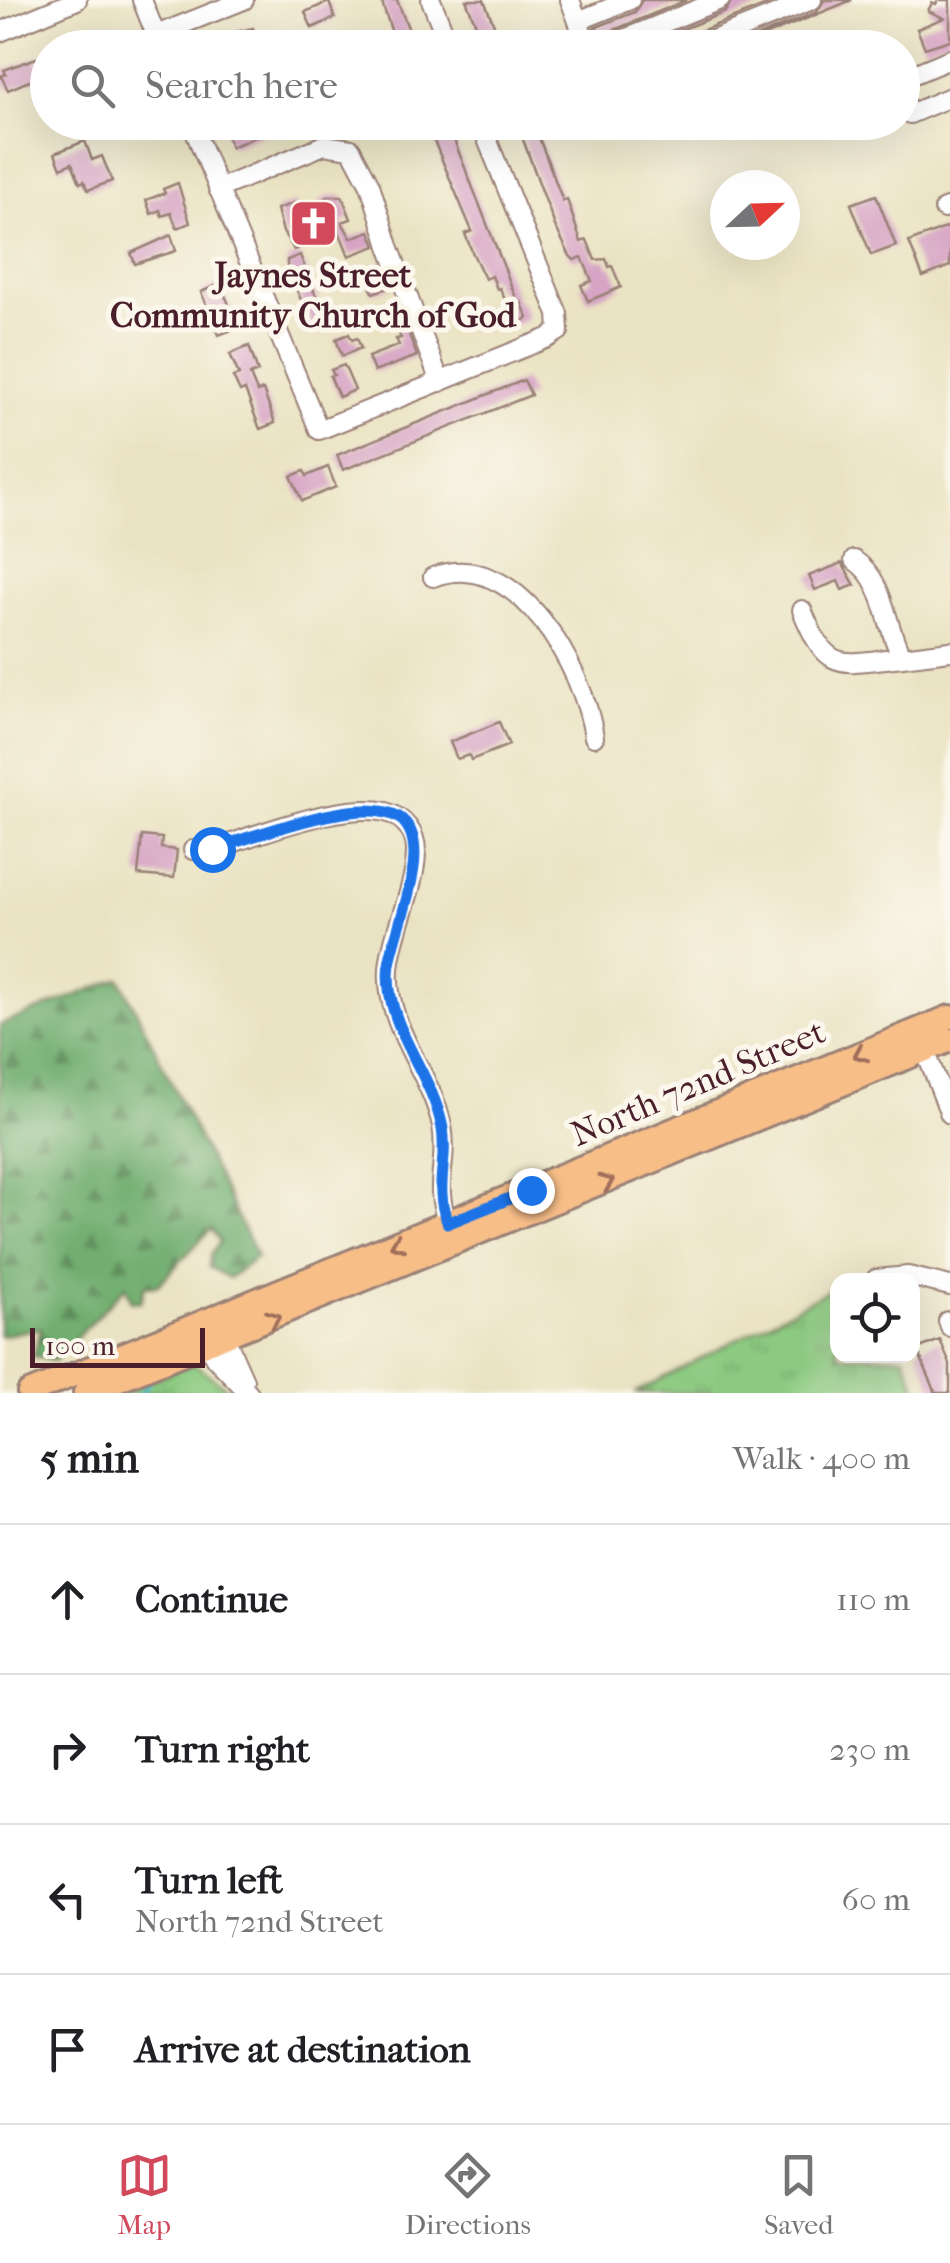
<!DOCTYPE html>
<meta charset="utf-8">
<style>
:root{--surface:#fff;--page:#f6f6f6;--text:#202124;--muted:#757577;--line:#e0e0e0;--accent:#d1495b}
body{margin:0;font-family:"IM FELL French Canon",serif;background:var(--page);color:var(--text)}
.controls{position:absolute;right:30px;bottom:30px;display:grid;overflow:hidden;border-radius:20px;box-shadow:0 10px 40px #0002}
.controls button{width:90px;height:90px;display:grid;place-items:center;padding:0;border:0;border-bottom:2px solid var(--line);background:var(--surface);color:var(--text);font:50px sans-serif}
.compass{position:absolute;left:710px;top:170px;width:90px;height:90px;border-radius:50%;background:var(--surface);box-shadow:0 10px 40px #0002;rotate:68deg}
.scale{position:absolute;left:30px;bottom:25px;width:175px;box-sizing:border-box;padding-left:10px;border:5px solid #4a1f2b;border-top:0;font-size:28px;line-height:35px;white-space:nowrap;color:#4a1f2b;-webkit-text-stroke:8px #fbf7ec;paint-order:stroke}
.stop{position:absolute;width:30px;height:30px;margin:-22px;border:8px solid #1a73e8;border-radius:50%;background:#fff}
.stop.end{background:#1a73e8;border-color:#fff;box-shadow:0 2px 10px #0008}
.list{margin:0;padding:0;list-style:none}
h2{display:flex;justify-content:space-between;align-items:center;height:130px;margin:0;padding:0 40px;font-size:42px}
h2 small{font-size:32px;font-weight:400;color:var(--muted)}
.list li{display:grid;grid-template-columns:65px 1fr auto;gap:30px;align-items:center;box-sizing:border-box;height:150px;padding:0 40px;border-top:2px solid var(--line)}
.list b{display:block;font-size:38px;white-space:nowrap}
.list p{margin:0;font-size:32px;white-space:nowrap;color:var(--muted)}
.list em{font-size:32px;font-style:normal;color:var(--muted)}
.icon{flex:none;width:55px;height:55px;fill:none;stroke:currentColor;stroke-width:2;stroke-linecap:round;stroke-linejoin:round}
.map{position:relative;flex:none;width:950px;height:1393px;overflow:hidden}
.search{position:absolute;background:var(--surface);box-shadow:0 10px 40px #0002;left:30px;right:30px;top:30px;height:110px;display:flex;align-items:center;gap:25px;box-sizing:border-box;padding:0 35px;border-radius:55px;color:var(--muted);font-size:38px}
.sheet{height:730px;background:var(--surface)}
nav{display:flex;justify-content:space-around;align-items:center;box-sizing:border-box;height:140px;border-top:2px solid var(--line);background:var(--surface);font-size:28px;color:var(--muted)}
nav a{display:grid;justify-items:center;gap:5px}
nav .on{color:var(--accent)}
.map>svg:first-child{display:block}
.grass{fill:url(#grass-tufts);stroke:#6b7456;stroke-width:2.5}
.forest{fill:url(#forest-firs);stroke:#5e664d;stroke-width:2.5}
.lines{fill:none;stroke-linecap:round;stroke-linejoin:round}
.stream{stroke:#4db2cc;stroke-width:4}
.building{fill:#d7a4c5}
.minor-casing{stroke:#9a8177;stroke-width:22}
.major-casing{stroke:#9a8177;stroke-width:28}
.minor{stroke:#fff;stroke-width:18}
.major{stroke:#f7be88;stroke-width:22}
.oneway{stroke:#a06e5a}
.route{stroke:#1a73e8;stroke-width:12}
.labels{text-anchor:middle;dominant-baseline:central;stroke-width:10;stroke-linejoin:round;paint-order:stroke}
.poi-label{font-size:35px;font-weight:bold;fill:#4a1f2b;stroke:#fbf7ec}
.street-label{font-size:35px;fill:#4a1f2b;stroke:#fbf7ec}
</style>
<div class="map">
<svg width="950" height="1393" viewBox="0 0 950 1393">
<defs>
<pattern id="grass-tufts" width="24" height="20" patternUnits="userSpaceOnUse" patternTransform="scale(2.5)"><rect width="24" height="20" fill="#8cca81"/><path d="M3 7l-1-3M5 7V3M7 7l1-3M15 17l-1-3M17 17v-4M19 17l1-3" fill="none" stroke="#7aad70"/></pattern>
<pattern id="forest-firs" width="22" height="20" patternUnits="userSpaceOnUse" patternTransform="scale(2.5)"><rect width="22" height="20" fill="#71ae6f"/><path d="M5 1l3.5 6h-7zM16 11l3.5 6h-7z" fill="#5f8d5b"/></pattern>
</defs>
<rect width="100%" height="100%" fill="#fbf7ec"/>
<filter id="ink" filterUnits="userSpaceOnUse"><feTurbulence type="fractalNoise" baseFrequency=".01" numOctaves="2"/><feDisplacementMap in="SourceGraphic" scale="20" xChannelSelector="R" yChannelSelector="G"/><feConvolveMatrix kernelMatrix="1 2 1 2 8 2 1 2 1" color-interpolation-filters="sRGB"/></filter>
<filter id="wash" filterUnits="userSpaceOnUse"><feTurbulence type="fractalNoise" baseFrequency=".0048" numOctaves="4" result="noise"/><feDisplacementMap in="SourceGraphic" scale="40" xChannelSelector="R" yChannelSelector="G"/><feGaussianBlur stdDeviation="2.25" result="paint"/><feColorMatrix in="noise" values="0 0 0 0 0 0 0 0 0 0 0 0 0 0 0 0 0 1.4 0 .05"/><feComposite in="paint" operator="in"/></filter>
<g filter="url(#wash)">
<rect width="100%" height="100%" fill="#eae3c3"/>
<g class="grass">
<polygon points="837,1286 838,1356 904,1356 919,1393 635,1393"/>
<polygon points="193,1363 234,1393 120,1393"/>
</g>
<polygon class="forest" points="120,978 257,1257 229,1278 209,1267 211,1254 220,1241 211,1229 158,1285 145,1286 141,1302 131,1301 126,1286 54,1361 34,1356 40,1328 0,1336 0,1025"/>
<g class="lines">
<polyline class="stream" points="141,1393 149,1383"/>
</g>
<g id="blocks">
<g class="building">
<polygon points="381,0 397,0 416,48 397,48"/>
<polygon points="466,0 484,0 503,47 485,47"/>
<polygon points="642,0 687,0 597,37 594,28 635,12"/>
<polygon points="732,0 779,0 688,36 681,48 636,48 725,12"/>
<polygon points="824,0 852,0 735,48 728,48 817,12"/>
<polygon points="938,0 950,0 950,40 925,48 917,29 944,18 928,11 932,3 936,4"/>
<polygon points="329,2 335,18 312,28 305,12"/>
<polygon points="253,28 259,43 248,48 232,48 228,38 231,33"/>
<polygon points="36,58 46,85 38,88 34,79 8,90 1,76 6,74 4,70"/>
<polygon points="222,122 289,122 289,123 231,147"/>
<polygon points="426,122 447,122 518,303 521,302 528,318 517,324 503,327 497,312 508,307 500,288 497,289 492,276 485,279 473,254 465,234 472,231"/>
<polygon points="526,122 533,122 563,201 567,199 581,242 587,240 595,260 606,259 609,267 612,266 621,287 612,291 588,301 581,285 592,281 582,257 574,260 570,256 555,226 518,126"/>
<polygon points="85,141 92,160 102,156 112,181 88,190 84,181 80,183 72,163 61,168 55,153"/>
<polygon points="178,183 190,223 177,228 171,213 162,216 160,210 151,214 146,200 165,193 163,189"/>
<polygon points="876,195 896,246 871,255 851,204"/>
<polygon points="330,196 342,196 351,219 342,222 351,238 370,231 376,246 349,256 337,226 305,237 308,244 294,250 283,232 277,209 294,203 299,215 320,206 319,202"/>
<polygon points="950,226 950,266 923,277 909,242"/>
<polygon points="171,235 176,251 135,264 131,253"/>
<polygon points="300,255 326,322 313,327 287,268 287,260"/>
<polygon points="382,264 391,287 373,293 368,280 372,279 369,269"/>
<polygon points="220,284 239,327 219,335 201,292"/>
<polygon points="406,326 417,356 374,372 368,357 399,345 396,339 401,338 397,330"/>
<polygon points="349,334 352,340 357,338 361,348 342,356 336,339"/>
<polygon points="249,346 258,372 250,375 257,392 263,390 275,423 260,429 245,390 240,392 233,377 239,375 230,354"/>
<polygon points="344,365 355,390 339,397 330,376 334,375 331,370"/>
<polygon points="524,380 531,395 343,470 337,455"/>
<polygon points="328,467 336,487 302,501 291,476 304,471 307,476"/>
<polygon points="842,563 855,585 842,590 838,581 815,590 809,576"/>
<polygon points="499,722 509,745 471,760 469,755 457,759 450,742"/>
<polygon points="142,836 162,838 161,848 177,850 174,878 138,875"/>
<polygon points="940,1340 950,1364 950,1393 936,1393 917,1349"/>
</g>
</g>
</g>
<g filter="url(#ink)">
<use href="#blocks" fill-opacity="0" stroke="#9a8177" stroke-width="2.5"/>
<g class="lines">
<defs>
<g id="minor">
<polyline points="142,0 161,48"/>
<polyline points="431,0 450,48"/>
<polyline points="570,0 588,48"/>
<polyline points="578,21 630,0"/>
<polyline points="0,32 77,0"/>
<polyline points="156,35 244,0"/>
<polyline points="602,48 720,0"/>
<polyline points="693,48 812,0"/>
<polyline points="902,79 950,59"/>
<polyline points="902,97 910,114 950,97"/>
<polyline points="191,122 319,430 548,338 559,331 558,314 480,122"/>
<polyline points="218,189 324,145 351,149 370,185 389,246 440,382"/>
<polyline points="944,209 950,207"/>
<path d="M 433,577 C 517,545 584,669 594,737"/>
<path d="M 802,610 C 828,674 838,664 902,657 C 885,627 886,580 854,560"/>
<polyline points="902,657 950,651"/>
<path d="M 193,850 C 214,851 232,843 252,836 C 287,825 350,803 386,812 C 403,817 416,832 416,851 C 416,889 392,930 389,969 C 385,1028 431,1072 442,1126 C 449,1163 432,1185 448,1223"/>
<polyline points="921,1040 950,1114"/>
<polyline points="876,1279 908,1276 950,1286"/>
<polyline points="948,1321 950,1327"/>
<polyline points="220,1326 244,1380"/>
<polyline points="202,1335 215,1358 249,1393"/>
</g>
<g id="major">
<polyline points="29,1393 950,1017"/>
<polyline points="85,1393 950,1040"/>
</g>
</defs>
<use href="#minor" class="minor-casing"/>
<use href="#major" class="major-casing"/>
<use href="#minor" class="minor"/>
<use href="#major" class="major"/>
</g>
<defs><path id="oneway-chevron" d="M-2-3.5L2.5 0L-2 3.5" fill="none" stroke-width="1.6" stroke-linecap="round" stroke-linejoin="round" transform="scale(2.5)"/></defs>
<g class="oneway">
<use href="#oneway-chevron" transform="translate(860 1054) rotate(157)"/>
<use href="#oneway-chevron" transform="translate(607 1182) rotate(-22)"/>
<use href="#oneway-chevron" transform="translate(397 1244) rotate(158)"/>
<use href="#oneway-chevron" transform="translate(274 1318) rotate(-22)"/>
</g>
</g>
<g class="lines" filter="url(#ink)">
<path class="route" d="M 212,849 C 254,838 359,794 398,817 C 438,841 393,930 389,968 C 384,1026 431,1071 442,1126 C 449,1161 433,1187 448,1223 L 531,1190"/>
</g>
<defs>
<symbol id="church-square" viewBox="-11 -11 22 22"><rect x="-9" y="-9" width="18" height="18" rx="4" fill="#d1495b" stroke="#fbf7ec"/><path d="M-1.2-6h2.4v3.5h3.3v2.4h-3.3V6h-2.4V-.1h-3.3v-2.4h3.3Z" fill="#fff"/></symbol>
</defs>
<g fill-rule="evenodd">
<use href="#church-square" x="286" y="196" width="55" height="55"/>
</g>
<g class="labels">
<g class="poi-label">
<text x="313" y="275">Jaynes Street<tspan x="313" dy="40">Community Church of God</tspan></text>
</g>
<g class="street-label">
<text transform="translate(698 1083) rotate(-23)">North 72nd Street</text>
</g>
</g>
</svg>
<div class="controls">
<button><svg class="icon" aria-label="locate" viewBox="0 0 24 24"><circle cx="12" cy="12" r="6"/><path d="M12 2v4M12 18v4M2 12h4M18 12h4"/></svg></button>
</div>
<svg class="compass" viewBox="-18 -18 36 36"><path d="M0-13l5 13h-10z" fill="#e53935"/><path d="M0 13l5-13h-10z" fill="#757577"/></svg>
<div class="scale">100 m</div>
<div class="stop" style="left:212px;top:849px"></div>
<div class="stop end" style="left:531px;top:1190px"></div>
<div class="search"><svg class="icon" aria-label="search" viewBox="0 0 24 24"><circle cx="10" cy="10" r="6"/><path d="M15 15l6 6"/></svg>Search here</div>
</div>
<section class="sheet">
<h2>5 min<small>Walk · 400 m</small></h2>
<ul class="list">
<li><svg class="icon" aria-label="ahead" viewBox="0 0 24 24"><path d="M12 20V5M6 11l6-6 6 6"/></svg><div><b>Continue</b></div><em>110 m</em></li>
<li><svg class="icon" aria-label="right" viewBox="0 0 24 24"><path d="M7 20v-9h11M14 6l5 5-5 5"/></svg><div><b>Turn right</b></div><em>230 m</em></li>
<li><svg class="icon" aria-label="left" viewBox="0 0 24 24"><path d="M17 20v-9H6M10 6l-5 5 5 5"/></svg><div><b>Turn left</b><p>North 72nd Street</p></div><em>60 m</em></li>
<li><svg class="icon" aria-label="arrive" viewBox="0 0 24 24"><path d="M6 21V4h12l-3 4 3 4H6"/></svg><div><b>Arrive at destination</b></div></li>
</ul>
</section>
<nav>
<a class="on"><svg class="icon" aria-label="map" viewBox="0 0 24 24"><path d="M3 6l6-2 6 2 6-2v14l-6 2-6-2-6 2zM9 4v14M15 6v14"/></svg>Map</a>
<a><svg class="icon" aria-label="directions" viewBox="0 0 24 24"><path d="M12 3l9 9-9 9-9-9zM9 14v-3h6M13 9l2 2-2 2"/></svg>Directions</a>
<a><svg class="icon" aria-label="saved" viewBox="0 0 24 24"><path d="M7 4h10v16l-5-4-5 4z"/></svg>Saved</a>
</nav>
